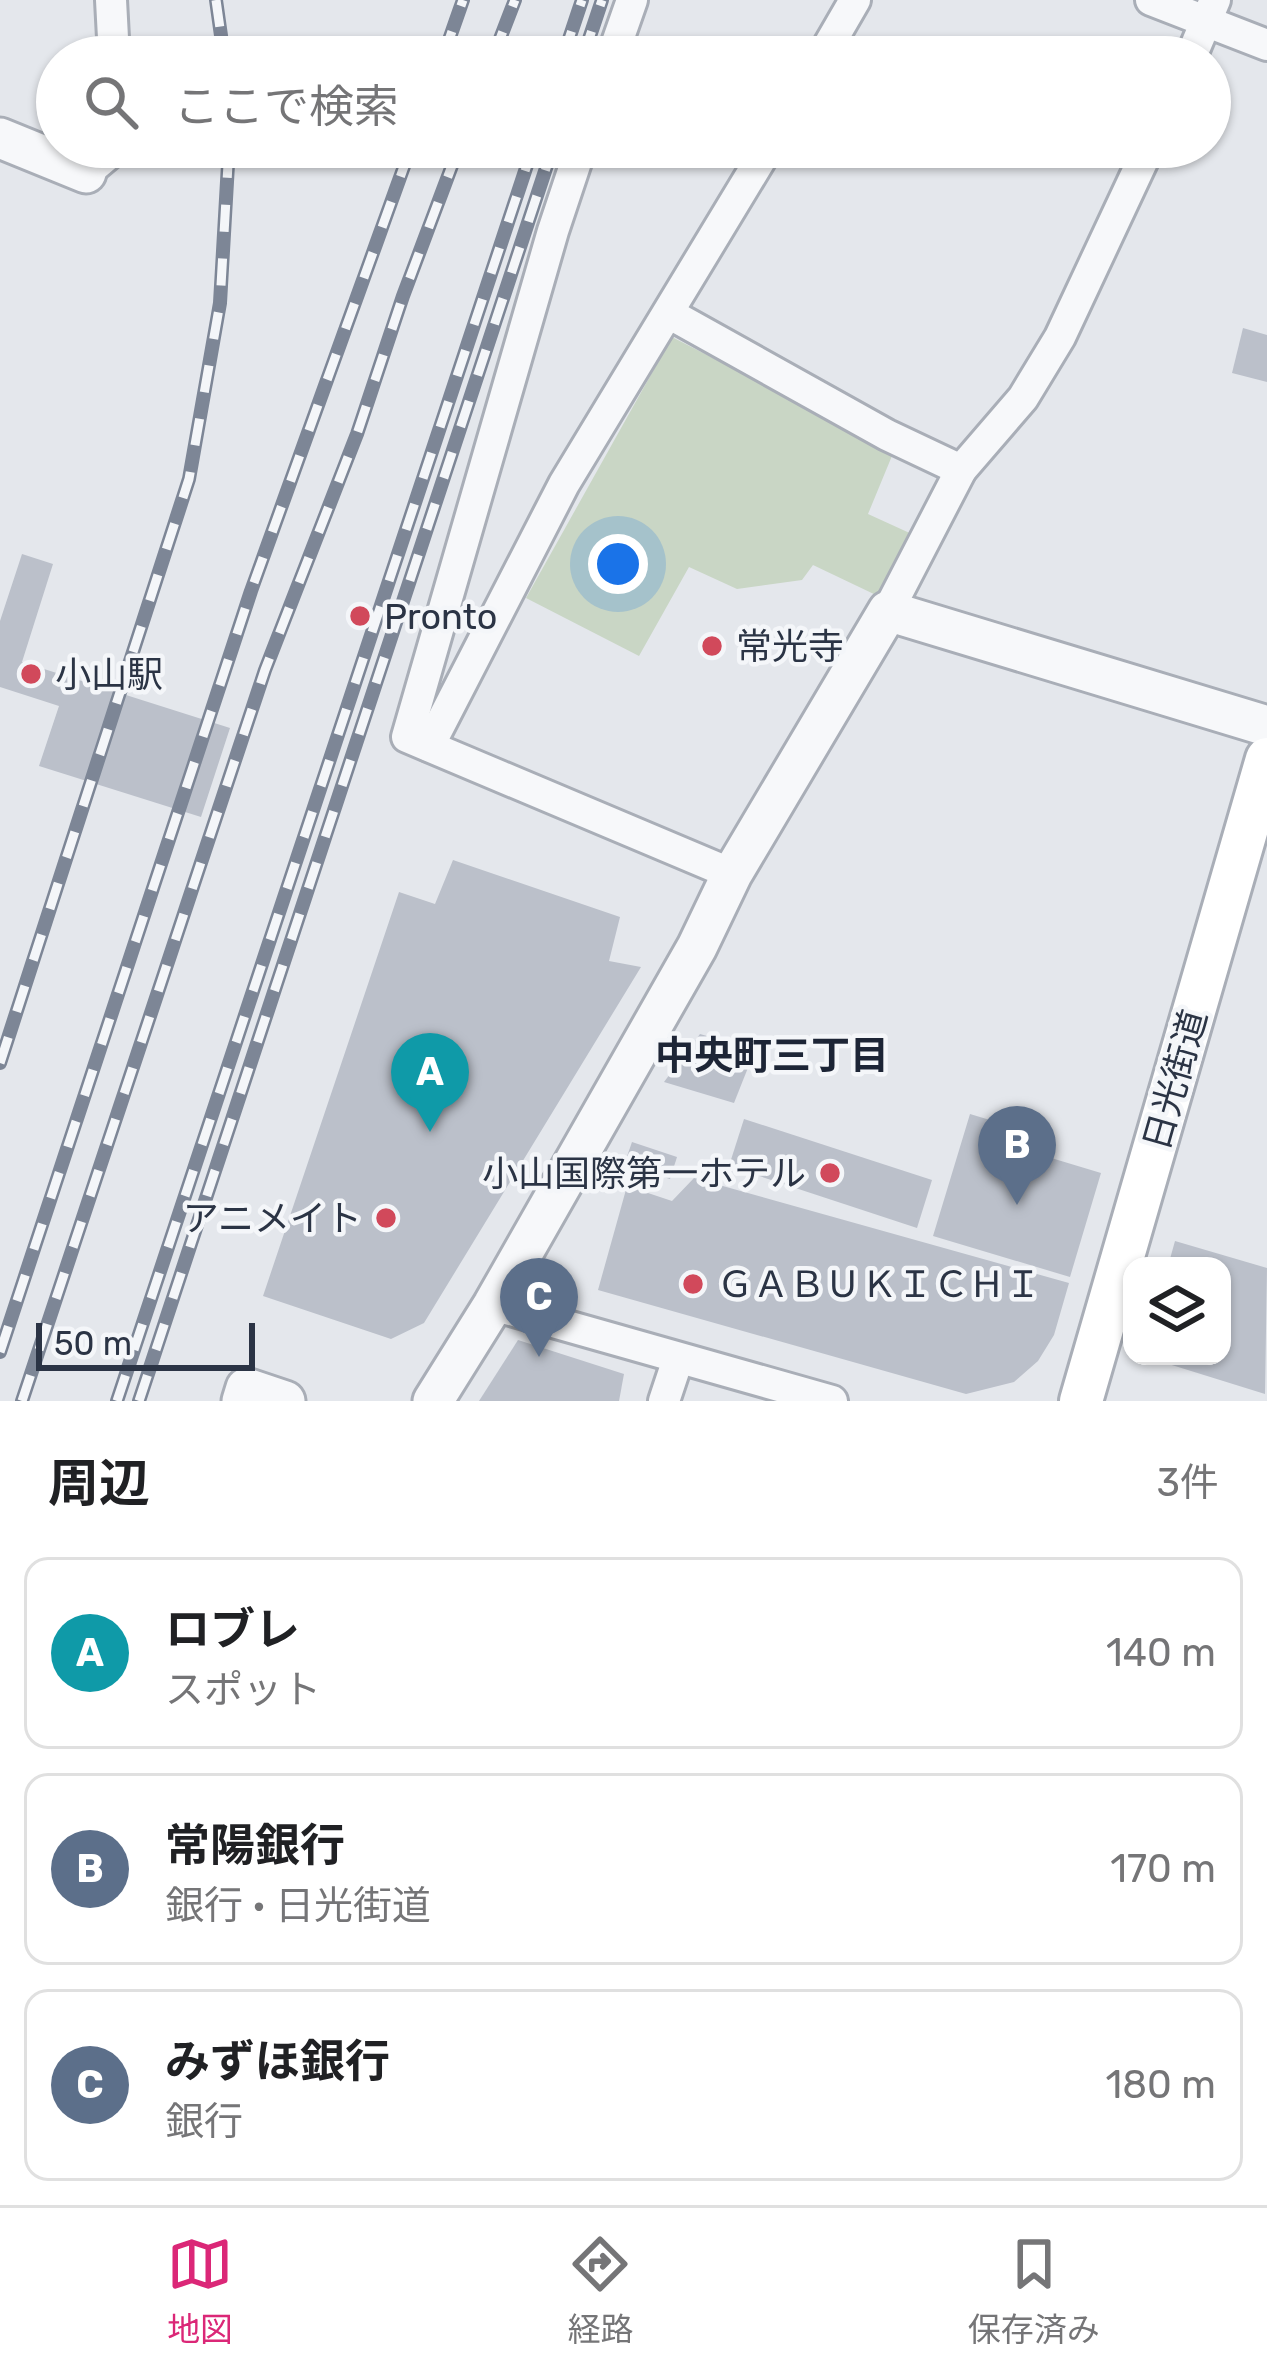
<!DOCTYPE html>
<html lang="ja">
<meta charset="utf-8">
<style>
:root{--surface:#fff;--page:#f6f6f6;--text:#202124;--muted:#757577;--line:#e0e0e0;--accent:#db2777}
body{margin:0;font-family:Rubik,"Noto Sans JP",sans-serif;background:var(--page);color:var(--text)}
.controls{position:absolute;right:36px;bottom:36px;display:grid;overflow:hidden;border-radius:24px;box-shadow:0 3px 9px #0004}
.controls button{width:108px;height:108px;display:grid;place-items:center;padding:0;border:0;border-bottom:3px solid var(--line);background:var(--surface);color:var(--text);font:60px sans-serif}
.scale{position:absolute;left:36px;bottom:30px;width:219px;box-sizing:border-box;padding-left:12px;border:6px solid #2b3445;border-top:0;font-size:33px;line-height:42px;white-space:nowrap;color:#2b3445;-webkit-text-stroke:9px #f4f6f9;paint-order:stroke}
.you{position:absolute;left:618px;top:564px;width:42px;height:42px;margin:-30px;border:9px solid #fff;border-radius:50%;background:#1a73e8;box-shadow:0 0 0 18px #1a73e833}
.badge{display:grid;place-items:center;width:78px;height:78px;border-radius:50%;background:var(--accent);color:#fff;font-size:39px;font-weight:700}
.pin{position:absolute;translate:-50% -99px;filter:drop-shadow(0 3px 6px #0008)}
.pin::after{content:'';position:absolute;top:63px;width:42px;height:36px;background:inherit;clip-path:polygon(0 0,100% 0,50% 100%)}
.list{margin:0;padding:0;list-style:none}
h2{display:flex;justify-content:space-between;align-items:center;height:156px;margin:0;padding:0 48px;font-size:51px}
h2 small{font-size:39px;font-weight:400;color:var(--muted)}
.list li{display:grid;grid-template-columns:78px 1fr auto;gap:36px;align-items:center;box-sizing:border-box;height:192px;margin:0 24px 24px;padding:0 24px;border:3px solid var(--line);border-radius:24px}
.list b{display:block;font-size:45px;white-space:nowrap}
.list p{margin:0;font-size:39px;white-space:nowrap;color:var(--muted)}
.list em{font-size:39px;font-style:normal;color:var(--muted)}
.icon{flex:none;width:66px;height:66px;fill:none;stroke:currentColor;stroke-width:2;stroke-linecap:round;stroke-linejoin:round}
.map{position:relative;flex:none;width:1267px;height:1401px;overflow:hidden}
.search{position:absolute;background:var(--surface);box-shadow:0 3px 9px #0004;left:36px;right:36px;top:36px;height:132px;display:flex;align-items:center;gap:30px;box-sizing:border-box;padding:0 42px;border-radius:66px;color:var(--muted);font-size:45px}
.sheet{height:804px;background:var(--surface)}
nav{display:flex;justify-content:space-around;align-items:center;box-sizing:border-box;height:168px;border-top:3px solid var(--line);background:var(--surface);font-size:33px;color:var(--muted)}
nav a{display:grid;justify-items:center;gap:6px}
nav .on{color:var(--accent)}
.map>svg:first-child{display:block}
.green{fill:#c9d6c5}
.building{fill:#bbc0ca}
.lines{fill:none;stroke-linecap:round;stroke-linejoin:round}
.minor-casing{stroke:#a9aeb7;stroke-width:36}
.tertiary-casing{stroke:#a9aeb7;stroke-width:45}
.secondary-casing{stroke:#a9aeb7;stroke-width:48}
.minor{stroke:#f7f8fa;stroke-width:30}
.tertiary{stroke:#f7f8fa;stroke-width:39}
.secondary{stroke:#fff;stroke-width:42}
.rail-casing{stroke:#7d8696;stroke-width:14}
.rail{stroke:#f4f6f9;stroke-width:9;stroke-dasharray:27;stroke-linecap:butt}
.poi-dot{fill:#d1495b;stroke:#f4f6f9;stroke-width:4.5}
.labels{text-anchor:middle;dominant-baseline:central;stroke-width:9;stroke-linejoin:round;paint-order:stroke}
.poi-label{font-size:36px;fill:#2b3445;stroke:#f4f6f9;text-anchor:start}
.street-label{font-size:36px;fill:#2b3445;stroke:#f4f6f9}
.neighbourhood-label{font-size:39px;font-weight:bold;fill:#1d2536;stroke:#f4f6f9}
</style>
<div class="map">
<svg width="1267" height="1401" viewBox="0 0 1267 1401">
<rect width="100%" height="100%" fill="#e4e7ec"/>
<polygon class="green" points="672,337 894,451 868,514 914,535 878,596 813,565 802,580 737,589 689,567 639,656 526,598"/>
<g class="building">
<polygon points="1243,328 1267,335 1267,382 1232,373"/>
<polygon points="22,554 53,564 22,662 230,728 201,817 39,766 59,706 0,687 0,621"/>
<polygon points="453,860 620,917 609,961 641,967 424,1323 391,1339 263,1296 399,892 435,904"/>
<polygon points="700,1034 755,1050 734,1103 664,1082"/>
<polygon points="970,1114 1033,1133 1028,1151 1101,1173 1070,1277 933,1236"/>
<polygon points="744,1119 932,1180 917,1228 729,1166"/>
<polygon points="632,1142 677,1157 670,1179 624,1165"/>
<polygon points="694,1178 1069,1283 1054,1335 1038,1361 1014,1382 966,1394 598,1290 627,1186 672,1201"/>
<polygon points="1175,1241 1267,1268 1265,1394 1146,1357 1222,1356 1222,1266 1168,1266"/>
<polygon points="518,1340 624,1374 619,1401 479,1401"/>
</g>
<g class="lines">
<defs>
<g id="minor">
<polyline points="111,0 114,57"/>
<polyline points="1151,0 1267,45"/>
<polyline points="612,57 632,0"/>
<polyline points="822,57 855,0"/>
<polyline points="1191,57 1215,0"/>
<polyline points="581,147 553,231 407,737 732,874"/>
<polyline points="86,173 117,147"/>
<polyline points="670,314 887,435 961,470"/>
<polyline points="888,611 961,470 1023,398 1060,337 1149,147"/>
<polyline points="429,746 564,484 768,147"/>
<polyline points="493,1305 832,1401"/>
<polyline points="664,1401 678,1359"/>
</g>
<g id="tertiary">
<polyline points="0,138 86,173"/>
<polyline points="242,1401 246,1388 285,1401"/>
<polyline points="433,1401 493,1305 697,947 732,874 888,611 1267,726"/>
</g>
<polyline id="secondary" points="1081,1401 1267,759"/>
</defs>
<use href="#minor" class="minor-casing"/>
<use href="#tertiary" class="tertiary-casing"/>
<use href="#secondary" class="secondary-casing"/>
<use href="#minor" class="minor"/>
<use href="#tertiary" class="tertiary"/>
<use href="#secondary" class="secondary"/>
<defs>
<g id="rail">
<polyline points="216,0 224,57"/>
<polyline points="443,57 463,0"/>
<polyline points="493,57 515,0"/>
<polyline points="563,57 582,0"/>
<polyline points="583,57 602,0"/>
<polyline points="0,1063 189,479 220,303 229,147"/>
<polyline points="0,1352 251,591 411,147"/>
<polyline points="22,1401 265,670 357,434 403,296 459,147"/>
<polyline points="117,1401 533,147"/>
<polyline points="139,1401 553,147"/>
</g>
</defs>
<use href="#rail" class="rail-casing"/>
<use href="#rail" class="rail"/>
</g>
<g class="poi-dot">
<circle cx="360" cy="616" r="12"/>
<circle cx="712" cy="646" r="12"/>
<circle cx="31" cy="674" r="12"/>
<circle cx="830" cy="1173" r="12"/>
<circle cx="386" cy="1218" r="12"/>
<circle cx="693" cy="1284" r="12"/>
</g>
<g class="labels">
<g class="poi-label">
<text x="384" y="616">Pronto</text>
<text x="736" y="646">常光寺</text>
<text x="55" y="674">小山駅</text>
<text x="806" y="1173" text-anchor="end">小山国際第一ホテル</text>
<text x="362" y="1218" text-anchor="end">アニメイト</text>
<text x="717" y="1284">ＧＡＢＵＫＩＣＨＩ</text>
</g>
<g class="street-label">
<text transform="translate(1175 1080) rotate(-74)">日光街道</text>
</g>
<g class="neighbourhood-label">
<text x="772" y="1056">中央町三丁目</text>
</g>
</g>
</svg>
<div class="controls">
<button><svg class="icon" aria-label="layers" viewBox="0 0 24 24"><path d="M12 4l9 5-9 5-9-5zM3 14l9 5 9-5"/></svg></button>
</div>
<div class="scale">50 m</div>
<div class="you"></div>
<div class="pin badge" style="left:430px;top:1132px;background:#0f9aa8">A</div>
<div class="pin badge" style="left:1017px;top:1205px;background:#5c6f8a">B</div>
<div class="pin badge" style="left:539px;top:1357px;background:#5c6f8a">C</div>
<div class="search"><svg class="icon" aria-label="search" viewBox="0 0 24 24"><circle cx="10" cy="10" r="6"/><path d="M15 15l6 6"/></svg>ここで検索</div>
</div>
<section class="sheet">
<h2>周辺<small>3件</small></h2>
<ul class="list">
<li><span class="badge" style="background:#0f9aa8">A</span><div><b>ロブレ</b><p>スポット</p></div><em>140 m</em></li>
<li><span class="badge" style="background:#5c6f8a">B</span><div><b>常陽銀行</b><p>銀行 · 日光街道</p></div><em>170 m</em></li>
<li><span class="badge" style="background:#5c6f8a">C</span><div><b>みずほ銀行</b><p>銀行</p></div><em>180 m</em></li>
</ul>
</section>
<nav>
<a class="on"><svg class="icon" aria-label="map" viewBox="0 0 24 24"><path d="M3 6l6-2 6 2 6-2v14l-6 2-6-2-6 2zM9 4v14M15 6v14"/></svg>地図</a>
<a><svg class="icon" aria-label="directions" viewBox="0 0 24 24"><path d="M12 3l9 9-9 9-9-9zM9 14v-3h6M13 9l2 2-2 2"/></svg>経路</a>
<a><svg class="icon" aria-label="saved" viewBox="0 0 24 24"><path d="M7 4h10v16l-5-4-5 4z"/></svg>保存済み</a>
</nav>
